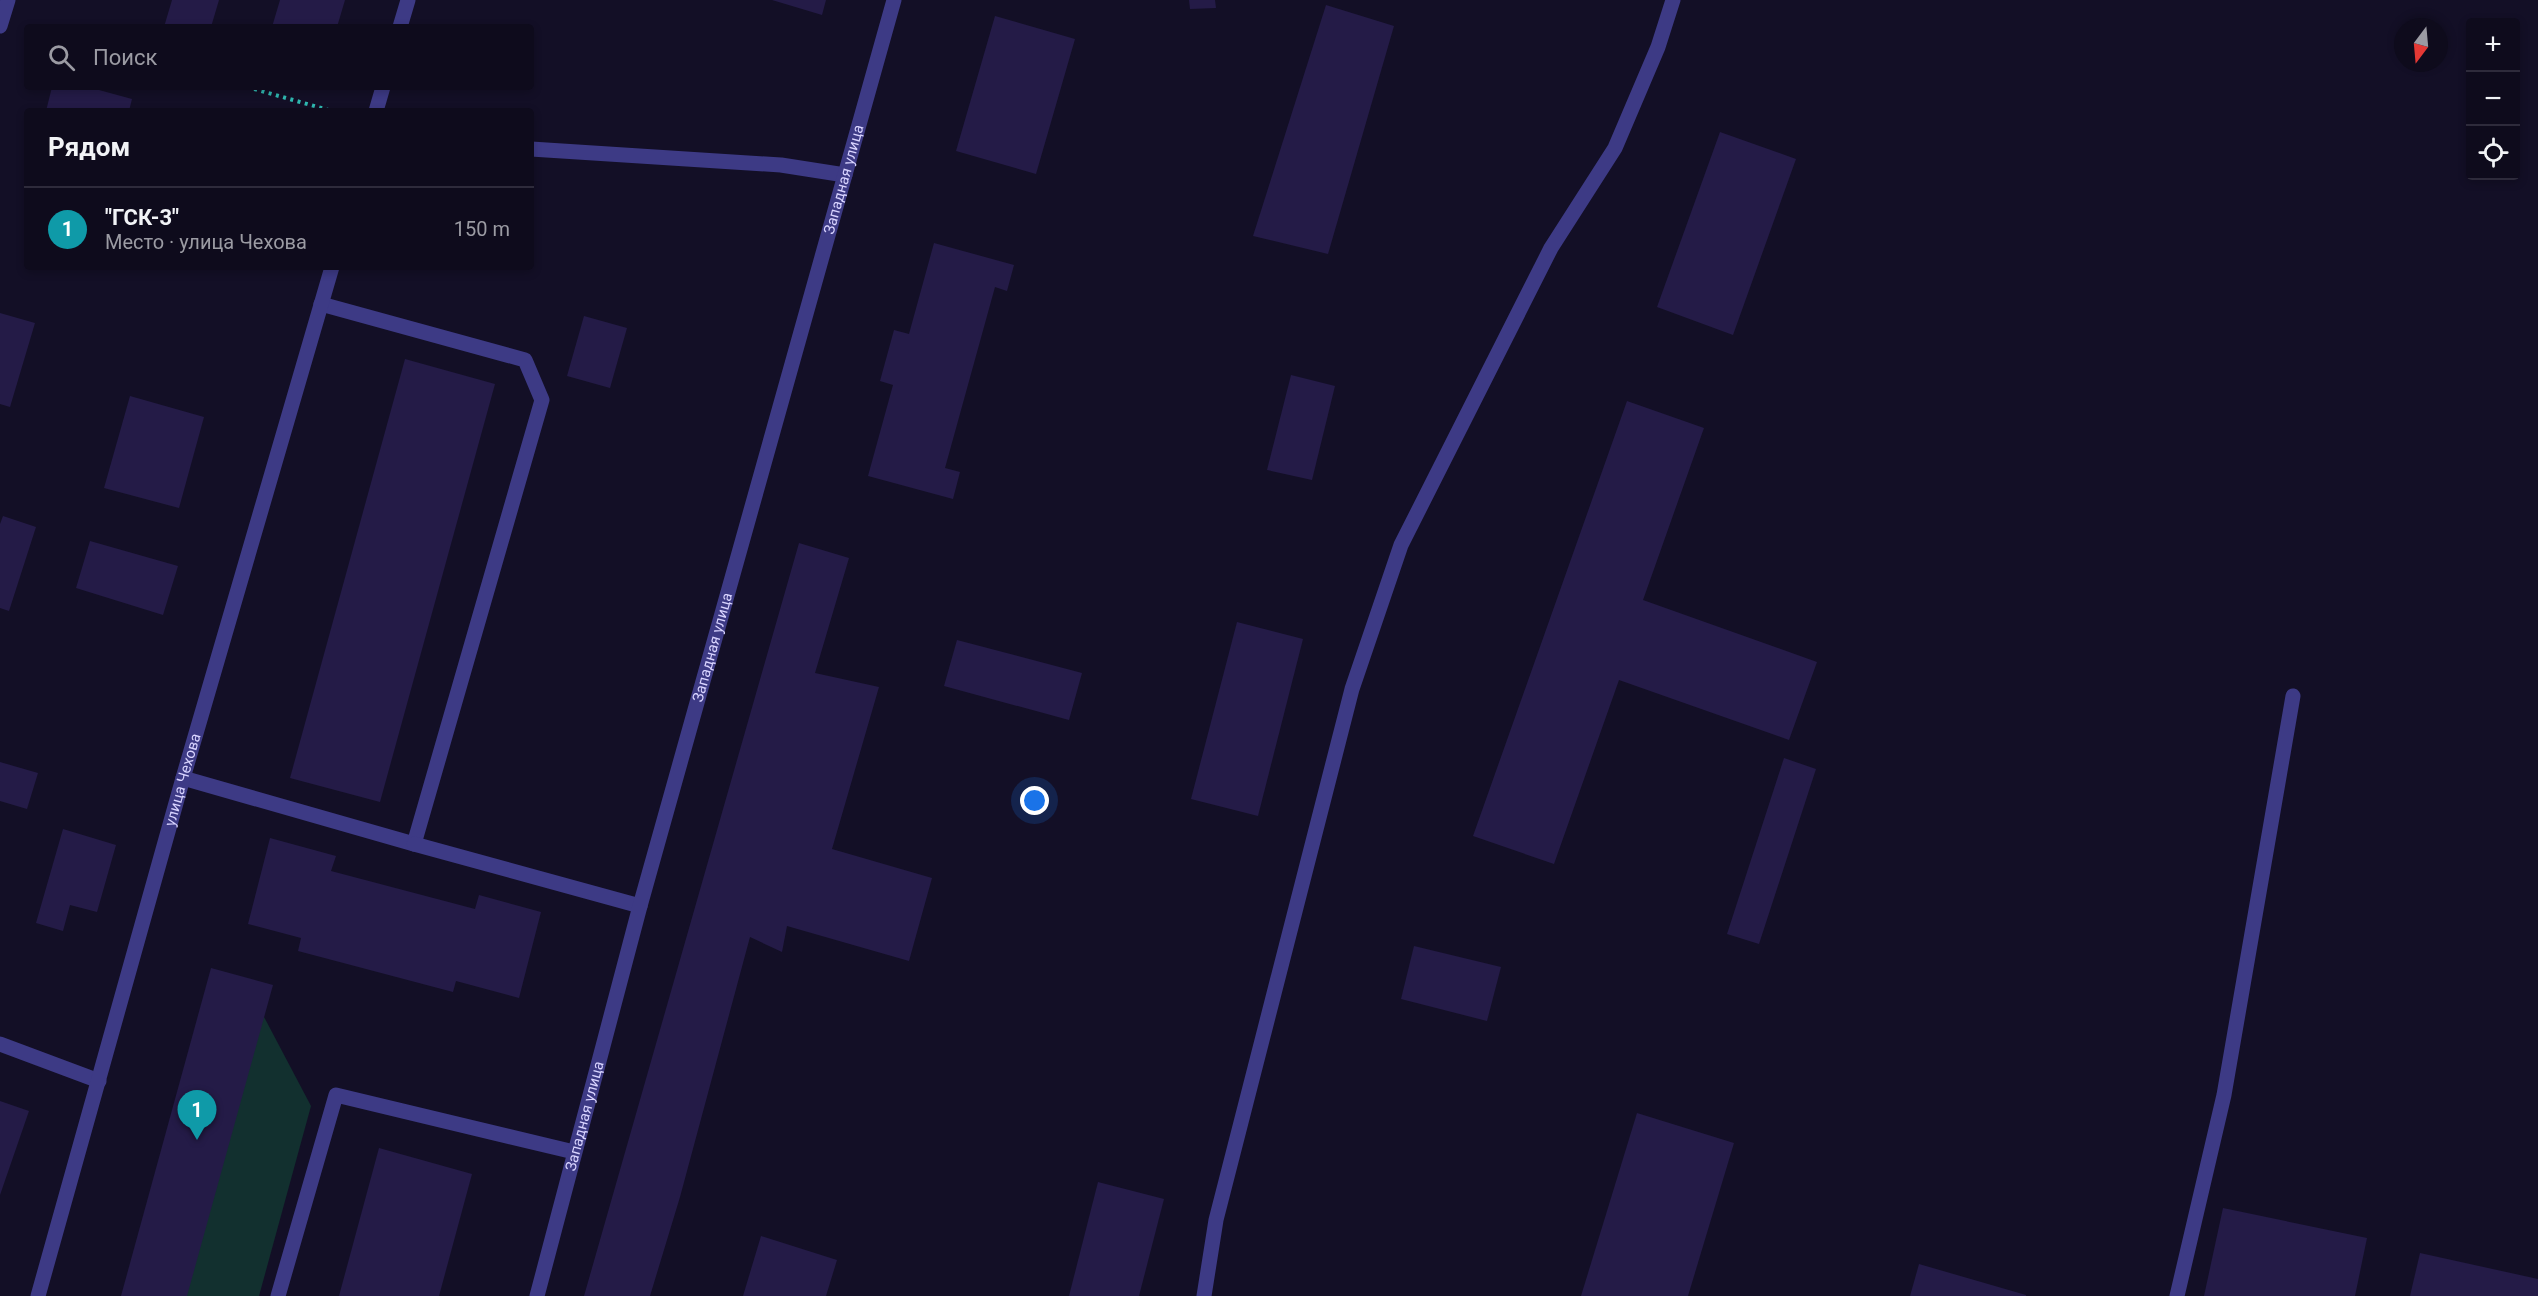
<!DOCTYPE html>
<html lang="ru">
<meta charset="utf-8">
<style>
:root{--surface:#0e0b1c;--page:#1c1929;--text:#f1f3f6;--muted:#9b9ba3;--line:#2e2b3b;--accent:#00e5ff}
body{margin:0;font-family:Roboto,sans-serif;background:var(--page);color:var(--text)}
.controls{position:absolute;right:18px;top:18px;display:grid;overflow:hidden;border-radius:6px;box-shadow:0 3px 9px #0003}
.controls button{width:54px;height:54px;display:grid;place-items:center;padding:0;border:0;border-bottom:2px solid var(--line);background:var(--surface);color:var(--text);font:30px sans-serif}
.compass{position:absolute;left:2394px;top:18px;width:54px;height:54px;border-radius:50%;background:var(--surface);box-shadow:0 3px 9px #0003;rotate:196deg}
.you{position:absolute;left:1035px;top:801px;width:21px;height:21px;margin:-15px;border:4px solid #fff;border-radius:50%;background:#1a73e8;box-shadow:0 0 0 9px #1a73e833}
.badge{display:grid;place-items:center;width:39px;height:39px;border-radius:50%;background:var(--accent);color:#fff;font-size:20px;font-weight:700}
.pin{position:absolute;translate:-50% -50px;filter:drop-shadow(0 2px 3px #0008)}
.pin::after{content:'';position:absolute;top:32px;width:21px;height:18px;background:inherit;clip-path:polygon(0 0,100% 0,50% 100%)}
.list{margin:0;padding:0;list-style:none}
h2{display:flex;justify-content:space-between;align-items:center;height:78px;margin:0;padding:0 24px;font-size:26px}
h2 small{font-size:20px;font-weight:400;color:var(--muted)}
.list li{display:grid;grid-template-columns:39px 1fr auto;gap:18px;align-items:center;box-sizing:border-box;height:84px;padding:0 24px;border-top:2px solid var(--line)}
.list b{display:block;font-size:22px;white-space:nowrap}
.list p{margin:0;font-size:20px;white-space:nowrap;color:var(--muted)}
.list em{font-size:20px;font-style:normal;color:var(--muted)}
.icon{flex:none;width:33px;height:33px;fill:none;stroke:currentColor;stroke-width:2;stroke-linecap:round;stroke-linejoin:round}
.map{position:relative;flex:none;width:2538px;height:1296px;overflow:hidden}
.search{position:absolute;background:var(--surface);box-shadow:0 3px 9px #0003;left:24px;top:24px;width:510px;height:66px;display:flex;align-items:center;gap:15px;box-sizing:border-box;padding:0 21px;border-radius:6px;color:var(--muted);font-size:22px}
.panel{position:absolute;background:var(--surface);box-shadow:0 3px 9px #0003;left:24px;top:108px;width:510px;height:162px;border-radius:6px}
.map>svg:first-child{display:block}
.green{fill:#12302f}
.building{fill:#241b47}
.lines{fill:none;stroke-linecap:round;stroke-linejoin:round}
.path{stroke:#2fb8b0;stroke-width:4;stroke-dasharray:3 4.5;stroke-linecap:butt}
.service{stroke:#3d3a85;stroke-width:15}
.minor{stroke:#3d3a85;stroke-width:15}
.tertiary{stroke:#3d3a85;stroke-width:15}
.labels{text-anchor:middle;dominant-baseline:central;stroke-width:4.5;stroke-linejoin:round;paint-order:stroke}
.street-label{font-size:15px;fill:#d9d4ff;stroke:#130f26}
</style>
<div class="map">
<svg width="2538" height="1296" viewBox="0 0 2538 1296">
<rect width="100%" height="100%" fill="#130f26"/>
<polygon class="green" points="263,1015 311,1106 259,1296 186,1296"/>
<g class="building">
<polygon points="172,0 219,0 211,27 164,27"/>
<polygon points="280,0 345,0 337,27 272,27"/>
<polygon points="772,0 826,0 822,15"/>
<polygon points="1189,0 1215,0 1216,8 1190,9"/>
<polygon points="1326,5 1394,26 1328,254 1253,236"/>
<polygon points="995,16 1075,39 1036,174 956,151"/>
<polygon points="52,87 88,87 132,99 129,111 46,111"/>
<polygon points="1720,132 1796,159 1733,335 1657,307"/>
<polygon points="934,243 1014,265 1007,291 995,287 945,468 960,472 953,499 868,476 893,385 880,381 894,330 909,334"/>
<polygon points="0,313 35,323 10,407 0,404"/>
<polygon points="584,316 627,328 610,388 567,376"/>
<polygon points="405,359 495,384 380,802 290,778"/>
<polygon points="1291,375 1335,386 1312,480 1267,470"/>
<polygon points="130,396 204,417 179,508 104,488"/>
<polygon points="1627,401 1704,428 1643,600 1817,662 1789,740 1619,680 1554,864 1473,836"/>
<polygon points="3,516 36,527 9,611 0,608 0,524"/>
<polygon points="90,541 178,566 163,615 76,588"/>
<polygon points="799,543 849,558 815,673 879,687 832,849 932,878 909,961 787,926 782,952 750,937 680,1197 650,1296 584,1296"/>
<polygon points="1237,622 1303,639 1258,816 1191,799"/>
<polygon points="957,640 1082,673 1069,720 944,686"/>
<polygon points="1784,758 1816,769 1759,944 1727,934"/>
<polygon points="0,762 38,773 27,809 0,801"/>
<polygon points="63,829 116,845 97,912 70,905 63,931 36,923"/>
<polygon points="270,838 336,856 331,871 475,909 479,895 541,912 519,998 456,981 453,992 298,951 301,938 248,924"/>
<polygon points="1414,946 1501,967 1487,1021 1401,999"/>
<polygon points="211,968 273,985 187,1296 121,1296"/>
<polygon points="0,1101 29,1111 0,1195"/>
<polygon points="1637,1113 1734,1143 1688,1296 1581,1296"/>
<polygon points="379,1148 472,1174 439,1296 339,1296"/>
<polygon points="1098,1182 1164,1199 1139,1296 1069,1296"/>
<polygon points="2223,1208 2367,1238 2355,1296 2204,1296"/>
<polygon points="761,1236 837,1260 826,1296 743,1296"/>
<polygon points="2420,1253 2538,1279 2538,1296 2410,1296"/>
<polygon points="1919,1264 2026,1295 2026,1296 1910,1296"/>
</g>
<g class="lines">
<polyline class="path" points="247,87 332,111"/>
<g class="service">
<polyline points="531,149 781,165 845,175"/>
<polyline points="183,778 414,844 542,400 525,360 321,304"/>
<polyline points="414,844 640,906"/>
<polyline points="1204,1296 1216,1220 1352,689 1401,545 1551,248 1615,148 1658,47 1673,0"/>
<polyline points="2177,1296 2224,1095 2293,696"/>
</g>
<g class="minor">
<polyline points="0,26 8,0"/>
<polyline points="0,1044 99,1081"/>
<polyline points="278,1296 336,1095 574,1152"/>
<path id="s1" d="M 537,1296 L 640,906 L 894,0"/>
</g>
<g class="tertiary">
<polyline points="400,27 408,0"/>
<polyline points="376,111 383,87"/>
<path id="s2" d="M 38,1296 L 183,778 L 332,267"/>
</g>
</g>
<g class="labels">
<g class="street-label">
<text stroke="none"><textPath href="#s1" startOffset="1158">Западная улица</textPath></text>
<text stroke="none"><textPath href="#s1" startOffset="672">Западная улица</textPath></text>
<text stroke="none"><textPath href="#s2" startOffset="536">улица Чехова</textPath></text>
<text stroke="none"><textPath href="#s1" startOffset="186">Западная улица</textPath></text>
</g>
</g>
</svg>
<div class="controls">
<button>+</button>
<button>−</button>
<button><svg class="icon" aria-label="locate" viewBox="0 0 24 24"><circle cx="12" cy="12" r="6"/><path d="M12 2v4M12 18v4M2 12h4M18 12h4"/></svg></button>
</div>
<svg class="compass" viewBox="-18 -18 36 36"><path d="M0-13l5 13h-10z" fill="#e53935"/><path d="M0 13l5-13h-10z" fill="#9b9ba3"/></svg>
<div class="you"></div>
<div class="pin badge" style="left:197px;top:1140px;background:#0f9aa8">1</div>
<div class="search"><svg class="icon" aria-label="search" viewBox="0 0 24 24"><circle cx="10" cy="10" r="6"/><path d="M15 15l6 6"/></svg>Поиск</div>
<section class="panel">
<h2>Рядом<small></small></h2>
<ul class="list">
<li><span class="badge" style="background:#0f9aa8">1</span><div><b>&quot;ГСК-3&quot;</b><p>Место · улица Чехова</p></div><em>150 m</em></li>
</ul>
</section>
</div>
